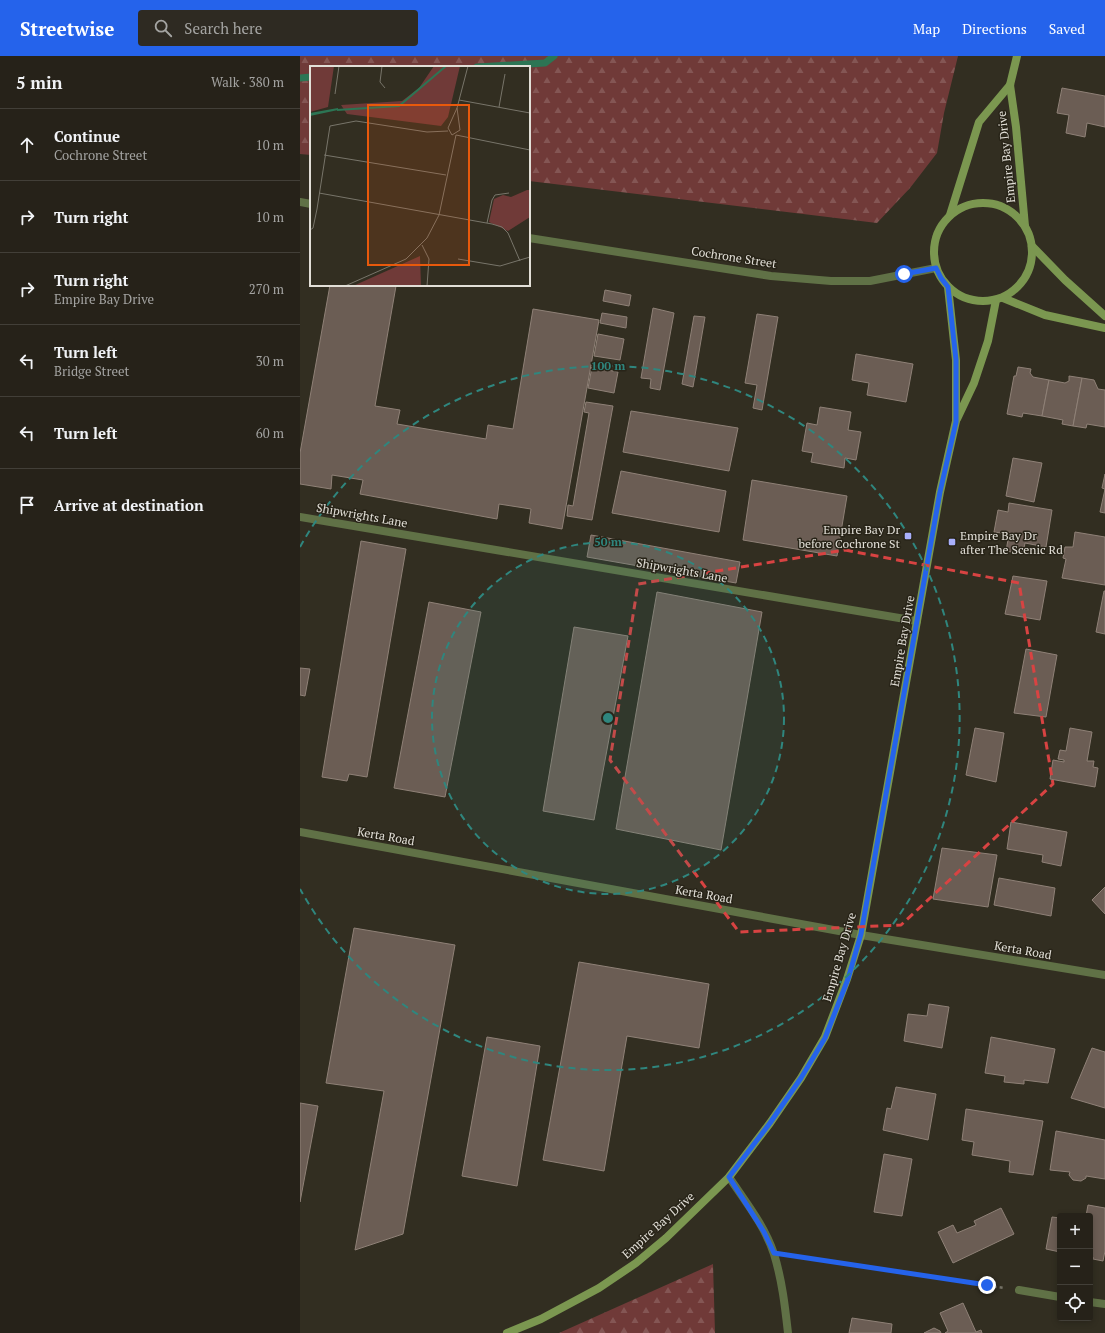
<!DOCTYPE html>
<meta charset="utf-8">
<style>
:root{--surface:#262219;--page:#2e2a22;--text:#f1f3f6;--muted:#a4a4a2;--line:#423f38;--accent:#2563eb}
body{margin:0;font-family:"PT Serif",serif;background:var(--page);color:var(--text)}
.controls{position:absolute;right:12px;bottom:12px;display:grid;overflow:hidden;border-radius:4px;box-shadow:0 2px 6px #0003}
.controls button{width:36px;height:36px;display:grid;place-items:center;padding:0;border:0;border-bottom:1px solid var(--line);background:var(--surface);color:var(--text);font:20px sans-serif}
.stop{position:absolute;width:12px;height:12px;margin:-9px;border:3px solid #2563eb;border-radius:50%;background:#fff}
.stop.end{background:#2563eb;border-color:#fff;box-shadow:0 1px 4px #0008}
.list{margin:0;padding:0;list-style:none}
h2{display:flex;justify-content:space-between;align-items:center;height:52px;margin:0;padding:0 16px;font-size:17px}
h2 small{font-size:13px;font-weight:400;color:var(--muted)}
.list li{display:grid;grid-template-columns:26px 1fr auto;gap:12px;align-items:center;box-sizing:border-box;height:72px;padding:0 16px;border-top:1px solid var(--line)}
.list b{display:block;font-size:15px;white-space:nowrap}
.list p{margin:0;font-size:13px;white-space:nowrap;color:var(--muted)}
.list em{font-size:13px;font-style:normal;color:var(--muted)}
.icon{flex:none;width:22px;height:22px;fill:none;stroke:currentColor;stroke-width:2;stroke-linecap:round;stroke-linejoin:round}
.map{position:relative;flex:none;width:805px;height:1277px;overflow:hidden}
header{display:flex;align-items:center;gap:24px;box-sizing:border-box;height:56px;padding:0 20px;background:var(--accent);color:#fff}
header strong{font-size:19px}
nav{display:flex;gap:22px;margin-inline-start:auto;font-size:14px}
.search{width:280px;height:36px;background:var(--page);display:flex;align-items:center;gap:10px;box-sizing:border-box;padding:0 14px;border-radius:4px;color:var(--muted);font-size:15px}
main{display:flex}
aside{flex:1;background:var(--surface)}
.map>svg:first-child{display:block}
.forest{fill:url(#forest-firs)}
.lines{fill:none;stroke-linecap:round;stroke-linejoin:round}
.stream{stroke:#2c7554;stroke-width:7}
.building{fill:#6b5d54;stroke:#8f8177}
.path{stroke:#747165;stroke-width:2.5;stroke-dasharray:3 3;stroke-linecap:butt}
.lane{stroke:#607146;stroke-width:8}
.street{stroke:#607146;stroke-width:8}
.secondary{stroke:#7b9750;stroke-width:8}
.route{stroke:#2563eb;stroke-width:5}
.marked{fill:none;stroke:#d84342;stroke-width:3;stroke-dasharray:8 5;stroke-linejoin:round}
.ring{fill:none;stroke:#2f867e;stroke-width:2;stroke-dasharray:7 5}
.poi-dot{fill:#a9b0fc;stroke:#282418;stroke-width:1.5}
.labels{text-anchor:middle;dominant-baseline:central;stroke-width:3;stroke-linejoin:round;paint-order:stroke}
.street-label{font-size:12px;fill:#e2dfd7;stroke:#282418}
.poi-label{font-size:12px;fill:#e2dfd7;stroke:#282418;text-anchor:end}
.inset-river{fill:none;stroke:#2c7554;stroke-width:2}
.inset-road{fill:none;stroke:#78756a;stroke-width:1}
.view{fill:#e8590c;fill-opacity:0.15;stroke:#e8590c;stroke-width:2}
.inset-edge{fill:none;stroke:#e2dfd7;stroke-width:2}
.centre{fill:#2f867e;stroke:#282418;stroke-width:2}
.ring-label{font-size:12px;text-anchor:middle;font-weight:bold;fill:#2f867e;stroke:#282418;stroke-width:3;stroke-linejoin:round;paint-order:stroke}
</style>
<header>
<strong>Streetwise</strong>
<div class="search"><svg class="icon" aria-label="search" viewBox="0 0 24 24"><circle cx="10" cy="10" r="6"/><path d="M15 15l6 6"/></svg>Search here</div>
<nav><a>Map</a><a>Directions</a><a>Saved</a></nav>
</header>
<main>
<aside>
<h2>5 min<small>Walk · 380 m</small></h2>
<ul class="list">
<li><svg class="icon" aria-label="ahead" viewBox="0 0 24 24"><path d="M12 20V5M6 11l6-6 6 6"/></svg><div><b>Continue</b><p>Cochrone Street</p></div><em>10 m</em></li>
<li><svg class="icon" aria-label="right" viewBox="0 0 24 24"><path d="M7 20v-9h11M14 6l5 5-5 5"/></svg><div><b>Turn right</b></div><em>10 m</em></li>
<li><svg class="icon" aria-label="right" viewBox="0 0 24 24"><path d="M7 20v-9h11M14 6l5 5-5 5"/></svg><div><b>Turn right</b><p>Empire Bay Drive</p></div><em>270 m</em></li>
<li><svg class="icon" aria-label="left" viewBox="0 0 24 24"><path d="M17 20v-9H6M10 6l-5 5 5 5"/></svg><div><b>Turn left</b><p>Bridge Street</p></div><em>30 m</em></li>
<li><svg class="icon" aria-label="left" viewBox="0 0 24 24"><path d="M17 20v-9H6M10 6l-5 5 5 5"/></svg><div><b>Turn left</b></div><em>60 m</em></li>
<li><svg class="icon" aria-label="arrive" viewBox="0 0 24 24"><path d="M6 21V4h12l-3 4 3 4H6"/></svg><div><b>Arrive at destination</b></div></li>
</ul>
</aside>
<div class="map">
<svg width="805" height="1277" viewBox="0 0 805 1277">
<defs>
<pattern id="forest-firs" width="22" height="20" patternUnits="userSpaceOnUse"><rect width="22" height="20" fill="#703a38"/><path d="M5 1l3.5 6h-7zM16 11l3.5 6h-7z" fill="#845654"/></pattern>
</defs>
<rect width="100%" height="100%" fill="#322e21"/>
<g class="forest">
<polygon points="0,0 658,0 644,57 637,97 610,132 577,167 229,125 229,11 11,11 11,99 0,98"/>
<polygon points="413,1208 415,1277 259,1277"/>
</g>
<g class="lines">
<g class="stream">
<polyline points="177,11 245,7 254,0"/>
<polyline points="0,22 11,21"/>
</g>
</g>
<g class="building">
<polygon points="762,32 805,40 805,71 787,67 785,81 766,77 769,59 757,57"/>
<polygon points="30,229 96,230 75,350 100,354 97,368 186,383 188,369 213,373 233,253 299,264 262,473 229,467 231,453 199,448 197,463 60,438 63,424 32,419 31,433 0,428 0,397"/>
<polygon points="305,234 331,239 329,250 303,245"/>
<polygon points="353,252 374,257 360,334 350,332 351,323 341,322"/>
<polygon points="302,257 327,261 326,272 300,267"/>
<polygon points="457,258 478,261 462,354 453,352 457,329 445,327"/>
<polygon points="394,260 405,261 393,331 382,328"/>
<polygon points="298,278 324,283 320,304 294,300"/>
<polygon points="556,298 613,308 606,346 567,339 569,327 552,324"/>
<polygon points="292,311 318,316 314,337 288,332"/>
<polygon points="718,311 731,313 730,317 733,321 749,324 742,360 723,357 722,361 707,358 714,320 716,320"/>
<polygon points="769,320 782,322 773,370 762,368 763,364 742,360 749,324 765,327 769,325"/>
<polygon points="782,322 794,324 798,333 805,334 805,371 787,368 786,372 773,370"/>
<polygon points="286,346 313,350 292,464 267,460 268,449 273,450 289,357 284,356"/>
<polygon points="520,351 551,356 548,374 561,376 556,404 545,402 544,412 511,406 513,397 502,395 507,367 517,369"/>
<polygon points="331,355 438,372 429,415 323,396"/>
<polygon points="713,402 742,407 734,446 706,440"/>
<polygon points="321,415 426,435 419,476 312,457"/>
<polygon points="805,418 805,457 800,456 805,433 802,432"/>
<polygon points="452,424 547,440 537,500 443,484"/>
<polygon points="709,447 752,454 746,491 725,487 723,498 706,495 709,478 694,476 698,454 708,456"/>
<polygon points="775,476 805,481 805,529 762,522 766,503 763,502 765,491 773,491"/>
<polygon points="291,479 440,506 436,527 287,501"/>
<polygon points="61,485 106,493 67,721 49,718 47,725 22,721"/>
<polygon points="713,520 747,525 740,564 705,558"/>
<polygon points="804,535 805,535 805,578 796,576"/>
<polygon points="357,536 462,556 421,794 316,773"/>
<polygon points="129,546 181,556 145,741 94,732"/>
<polygon points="274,571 328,580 294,764 243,755"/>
<polygon points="726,593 757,599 746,661 714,657"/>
<polygon points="0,612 10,613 5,640 0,639"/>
<polygon points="675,672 704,677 696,726 666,719"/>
<polygon points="770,672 792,676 787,705 794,705 793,711 798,712 795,731 750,723 753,704 764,706 764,704 758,703 760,694 766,695"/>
<polygon points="711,766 767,776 761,810 742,806 743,799 707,793"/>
<polygon points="642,792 697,799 688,851 633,843"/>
<polygon points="699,822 755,832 751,860 694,849"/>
<polygon points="805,831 805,858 792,844"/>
<polygon points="54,872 155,889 103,1178 55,1194 84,1035 26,1027"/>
<polygon points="279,906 409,928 399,992 327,980 304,1115 243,1104"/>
<polygon points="629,948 649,951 642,992 604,985 608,958 627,960"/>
<polygon points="187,981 240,990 217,1130 162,1120"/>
<polygon points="691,981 755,993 748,1027 724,1024 724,1028 704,1026 705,1020 685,1017"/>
<polygon points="792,992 805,996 805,1052 771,1042"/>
<polygon points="596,1031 636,1038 628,1084 583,1074 587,1052 591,1053"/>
<polygon points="0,1047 18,1050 0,1146"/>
<polygon points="666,1053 743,1065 733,1119 709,1116 710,1105 672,1099 674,1086 662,1084"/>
<polygon points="756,1075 805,1084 805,1123 786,1120 786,1122 781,1125 773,1124 769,1119 770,1116 750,1114"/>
<polygon points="584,1098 612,1103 602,1160 574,1156"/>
<polygon points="788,1149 805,1152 805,1195 803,1205 793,1203 793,1201 790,1200 790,1160 786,1160"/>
<polygon points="701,1152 714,1178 653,1207 638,1176 653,1169 657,1177 676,1169 674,1165"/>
<polygon points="752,1161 760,1162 760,1196 746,1193"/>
<polygon points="663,1247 676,1276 681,1274 682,1277 645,1277 648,1275 640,1257"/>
<polygon points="552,1262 592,1268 591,1277 549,1277"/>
<polygon points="634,1272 640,1275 641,1277 624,1277"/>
</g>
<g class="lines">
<polyline class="path" points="492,1200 704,1232"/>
<polyline class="lane" points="0,461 617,565"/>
<g class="street">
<polyline points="0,146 11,148"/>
<polyline points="229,182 471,220 531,225 570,225 636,212"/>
<polyline points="0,776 561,879 805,919"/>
<path d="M 429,1121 C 445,1145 465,1170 474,1198 C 482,1224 485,1250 488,1277"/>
<polyline points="719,1234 760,1241"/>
<polyline points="790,1246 805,1248"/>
</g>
<g class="secondary">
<polyline points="717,0 710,29 716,71 725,170"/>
<circle cx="683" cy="196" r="49"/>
<polyline points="650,159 679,66 710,29"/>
<polyline points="732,190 765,224 805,260"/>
<polyline points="703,242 745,259 805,272"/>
<polyline points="657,363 674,327 688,285 696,244"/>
<polyline points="207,1277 241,1263 299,1232 336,1207 366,1182 429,1121 470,1067 501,1022 525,981 547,923 561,879 640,436 656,365 656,304 648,231"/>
</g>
</g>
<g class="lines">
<polyline class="route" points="604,218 636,212 641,222 648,231 656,304 656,366 640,436 561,878 548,923 525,982 501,1022 470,1067 429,1121 464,1176 474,1197 687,1229"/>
</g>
<path class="marked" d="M 545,494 L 719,527 L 753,728 L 601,869 L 439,876 L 310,704 L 338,528 Z"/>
<circle cx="308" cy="662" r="176" fill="#2f867e" fill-opacity=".12"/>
<g class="ring">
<circle cx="308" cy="662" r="176"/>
<path d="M0 491A352 352 0 1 1 0 833"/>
</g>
<g class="poi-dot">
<rect x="604" y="476" width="8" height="8" rx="2"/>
<rect x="648" y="482" width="8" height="8" rx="2"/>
</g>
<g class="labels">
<g class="street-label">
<text transform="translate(706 101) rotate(-96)">Empire Bay Drive</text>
<text transform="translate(434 201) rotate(9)">Cochrone Street</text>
<text transform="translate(62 459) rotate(10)">Shipwrights Lane</text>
<text transform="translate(382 514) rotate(10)">Shipwrights Lane</text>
<text transform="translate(602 585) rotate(-80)">Empire Bay Drive</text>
<text transform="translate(86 780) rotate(10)">Kerta Road</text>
<text transform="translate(404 838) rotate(10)">Kerta Road</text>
<text transform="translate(723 894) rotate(10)">Kerta Road</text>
<text transform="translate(539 901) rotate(-74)">Empire Bay Drive</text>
<text transform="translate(358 1169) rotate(-42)">Empire Bay Drive</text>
</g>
<g class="poi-label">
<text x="600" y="473">Empire Bay Dr<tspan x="600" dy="14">before Cochrone St</tspan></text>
<text x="660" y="479" text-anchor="start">Empire Bay Dr<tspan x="660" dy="14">after The Scenic Rd</tspan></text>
</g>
</g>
<g transform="translate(10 10)">
<rect width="220" height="220" fill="#322e21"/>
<path d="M 124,0 L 150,0 L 138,51 L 131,60 L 37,48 L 31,39 L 92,35 L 109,22 ZM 110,190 L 111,220 L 43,220 Z" fill="#703a38"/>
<path d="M 0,0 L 24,0 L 18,41 L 0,46 ZM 217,124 L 220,124 L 220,151 L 198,165 L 179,156 L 184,133 L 193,129 L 201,131 Z" fill="#703a38"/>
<path d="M 28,42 L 28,44 L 0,50 L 0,47 Z" fill="#2c7554"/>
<path class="inset-river" d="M 27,44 L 89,40 L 136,0"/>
<path class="inset-road" d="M 72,0 L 70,16 L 75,22M 25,28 L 29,0M 149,34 L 220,47M 189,41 L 195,8M 147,42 L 138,62 L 142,69 L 150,64 L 147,42 L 158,0M 146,69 L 220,84M 14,89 L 136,109M 9,127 L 182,158 L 192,161 L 198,167 L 210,195M 177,157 L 182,134 L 185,129 L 199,127M 0,164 L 3,162 L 7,143 L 20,60 L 46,55 L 117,66 L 138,65M 112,179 L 119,193 L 117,220M 148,193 L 190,200 L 220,191M 35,220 L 96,193 L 117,172 L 129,149 L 146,69"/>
<path class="view" d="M 58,39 L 159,39 L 159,199 L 58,199 Z"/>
<rect width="220" height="220" class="inset-edge"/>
</g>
<circle cx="308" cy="662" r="6" class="centre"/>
<g class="ring-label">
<text x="308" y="314">100 m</text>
<text x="308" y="490">50 m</text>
</g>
</svg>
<div class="controls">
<button>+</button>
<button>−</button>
<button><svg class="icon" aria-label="locate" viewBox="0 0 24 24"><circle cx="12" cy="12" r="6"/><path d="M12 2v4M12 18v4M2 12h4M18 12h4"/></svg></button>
</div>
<div class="stop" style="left:604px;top:218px"></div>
<div class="stop end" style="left:687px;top:1229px"></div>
</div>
</main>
